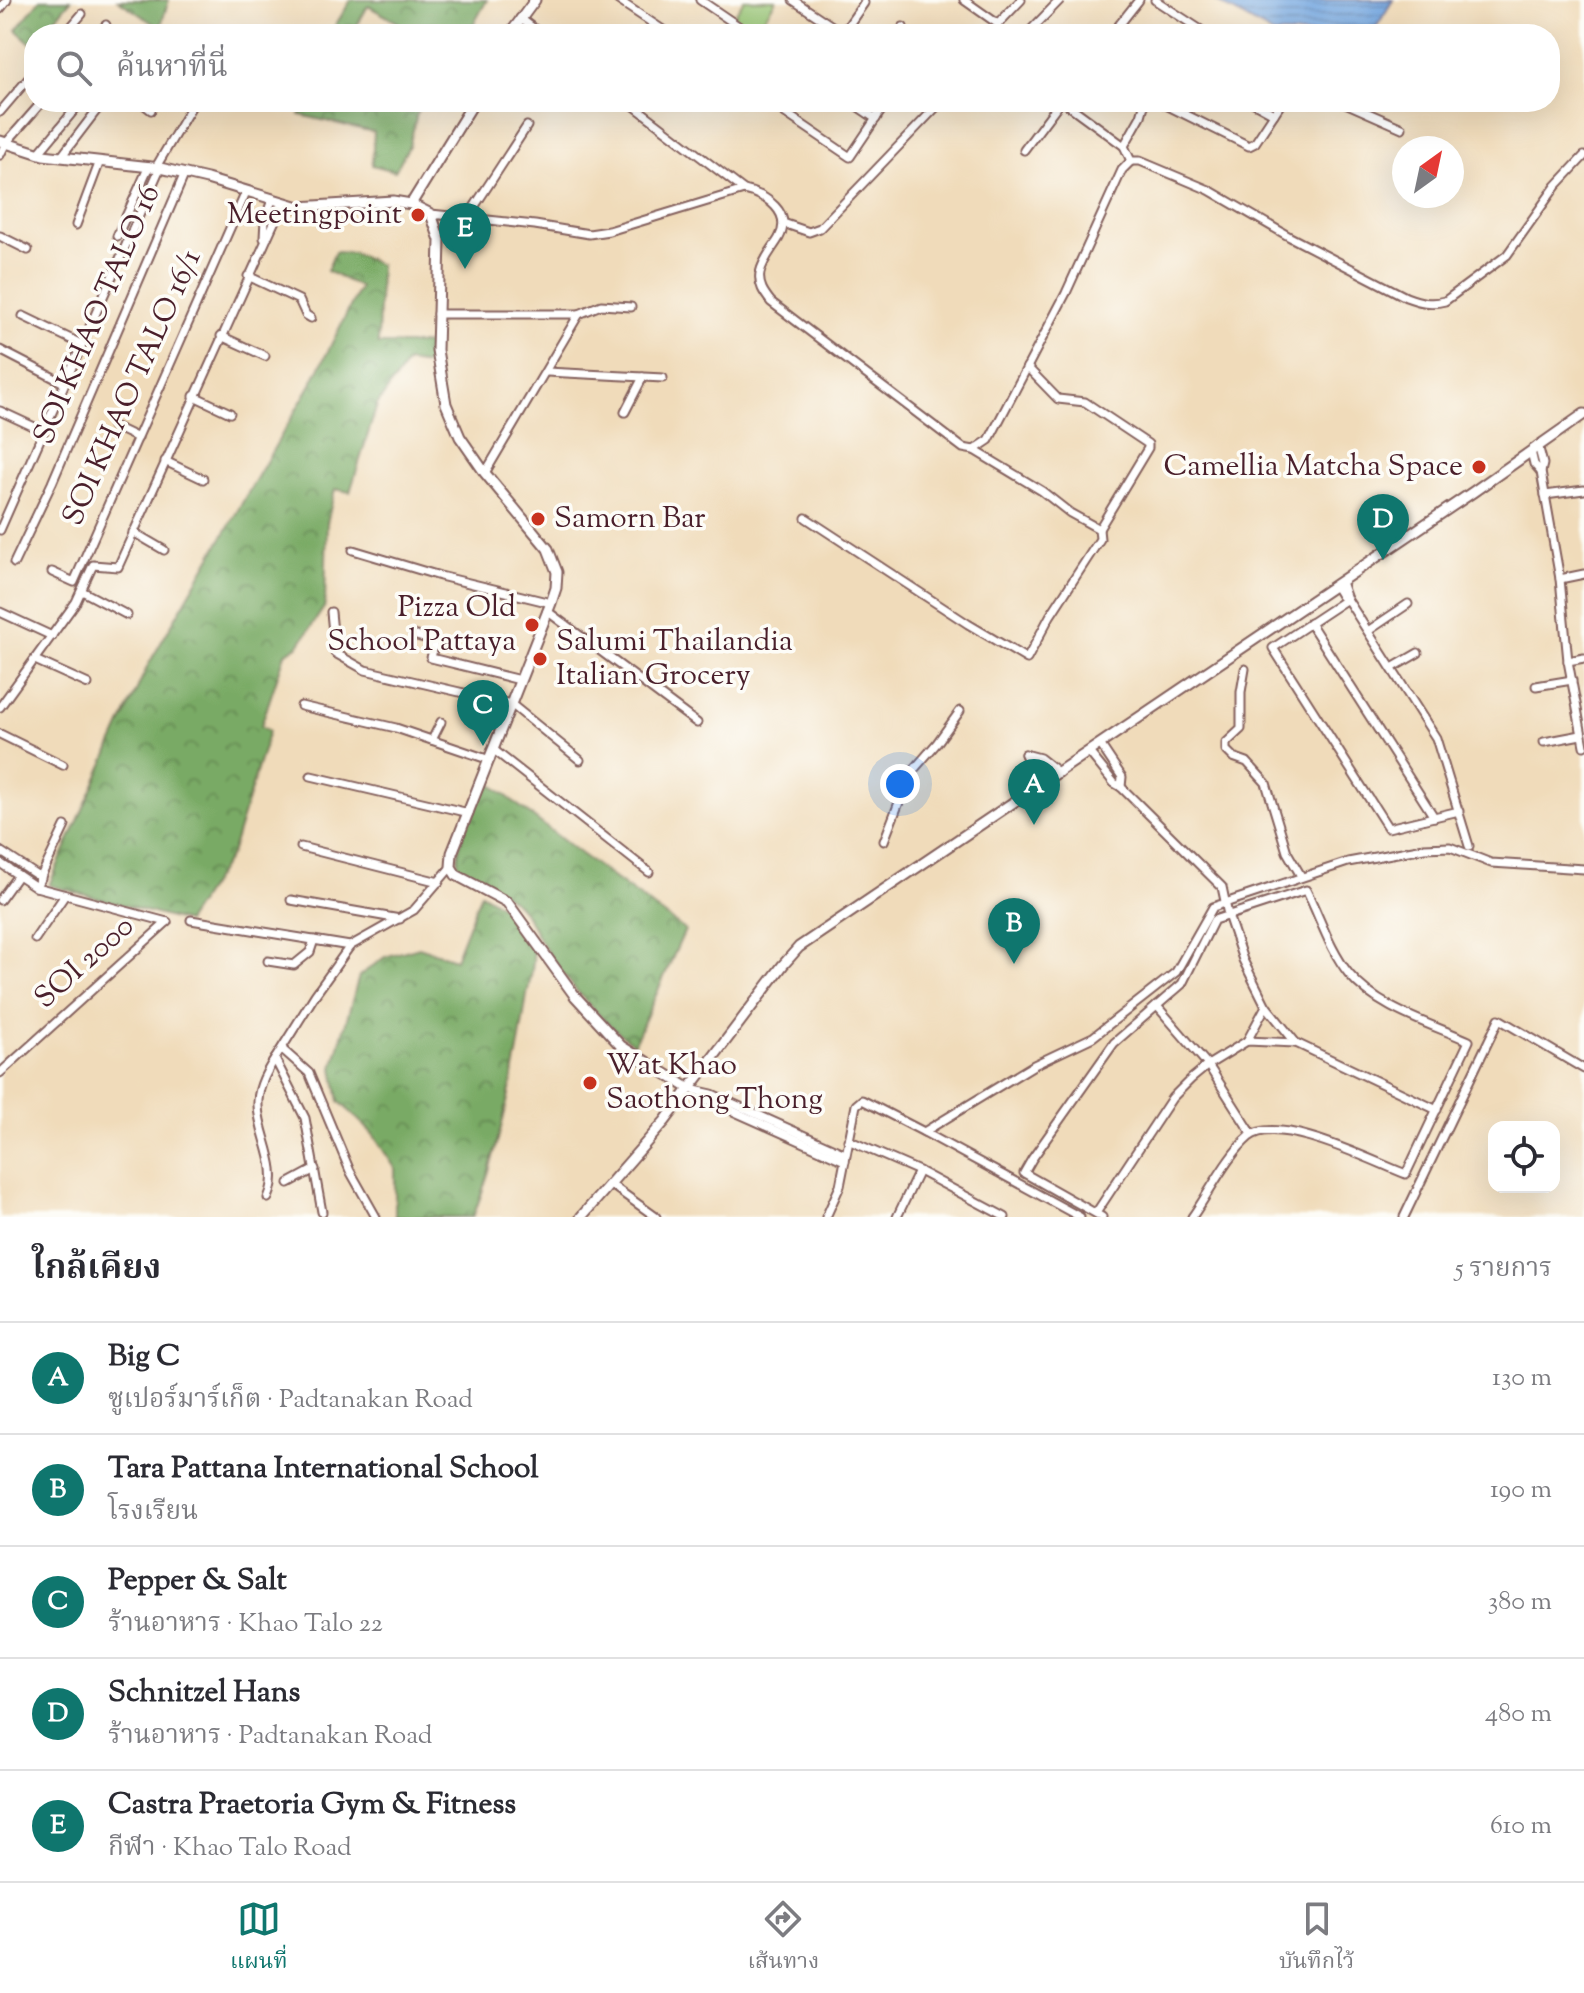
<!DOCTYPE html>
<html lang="th">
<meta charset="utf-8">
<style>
:root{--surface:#fff;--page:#f2f2f3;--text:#2b2b33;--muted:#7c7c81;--line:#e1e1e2;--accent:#0f766e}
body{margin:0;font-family:"Sorts Mill Goudy","Noto Serif Thai",serif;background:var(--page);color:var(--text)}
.controls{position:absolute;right:24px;bottom:24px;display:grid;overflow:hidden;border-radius:16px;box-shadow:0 8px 32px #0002}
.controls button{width:72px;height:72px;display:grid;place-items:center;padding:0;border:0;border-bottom:2px solid var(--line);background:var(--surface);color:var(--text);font:40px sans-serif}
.compass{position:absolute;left:1392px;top:136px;width:72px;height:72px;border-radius:50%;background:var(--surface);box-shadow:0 8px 32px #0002;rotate:33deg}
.you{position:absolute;left:900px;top:784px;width:28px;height:28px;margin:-20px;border:6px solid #fff;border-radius:50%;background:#1a73e8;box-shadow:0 0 0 12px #1a73e833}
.badge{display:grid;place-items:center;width:52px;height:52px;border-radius:50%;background:var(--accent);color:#fff;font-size:26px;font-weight:700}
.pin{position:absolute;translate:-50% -66px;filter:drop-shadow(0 2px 4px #0008)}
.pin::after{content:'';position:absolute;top:42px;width:28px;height:24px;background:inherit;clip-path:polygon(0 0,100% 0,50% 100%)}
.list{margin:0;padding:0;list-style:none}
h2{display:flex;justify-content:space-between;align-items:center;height:104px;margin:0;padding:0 32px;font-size:34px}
h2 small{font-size:26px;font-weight:400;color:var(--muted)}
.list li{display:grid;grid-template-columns:52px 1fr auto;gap:24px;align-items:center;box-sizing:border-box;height:112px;padding:0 32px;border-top:2px solid var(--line)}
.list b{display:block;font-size:30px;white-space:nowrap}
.list p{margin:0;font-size:26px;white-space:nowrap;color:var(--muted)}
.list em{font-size:26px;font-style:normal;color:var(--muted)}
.icon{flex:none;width:44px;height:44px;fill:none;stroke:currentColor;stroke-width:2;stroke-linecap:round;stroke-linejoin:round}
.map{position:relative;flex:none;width:1584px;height:1217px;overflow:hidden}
.search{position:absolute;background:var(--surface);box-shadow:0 8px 32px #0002;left:24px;right:24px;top:24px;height:88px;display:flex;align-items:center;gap:20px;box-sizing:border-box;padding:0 28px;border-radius:32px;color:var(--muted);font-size:30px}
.sheet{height:664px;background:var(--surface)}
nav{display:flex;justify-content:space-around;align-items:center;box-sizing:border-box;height:112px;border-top:2px solid var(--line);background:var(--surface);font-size:22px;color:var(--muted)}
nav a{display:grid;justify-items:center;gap:4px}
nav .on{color:var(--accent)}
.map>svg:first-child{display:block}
.forest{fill:url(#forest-crowns);stroke:#626448;stroke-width:2}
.park{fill:#97c573;stroke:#70724f;stroke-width:2}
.water{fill:url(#water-rules);stroke:#606486;stroke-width:2}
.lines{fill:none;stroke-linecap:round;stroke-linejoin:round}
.minor-casing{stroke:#84615d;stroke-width:11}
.tertiary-casing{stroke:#84615d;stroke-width:13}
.minor{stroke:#fff;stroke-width:7}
.tertiary{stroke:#fff;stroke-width:9}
.poi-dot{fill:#c8321e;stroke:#fdfcf7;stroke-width:3}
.labels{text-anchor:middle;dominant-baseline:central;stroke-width:7;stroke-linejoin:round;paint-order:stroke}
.poi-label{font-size:30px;fill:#4a1f2b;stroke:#fdfcf7;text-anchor:end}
.street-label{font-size:30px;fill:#4a1f2b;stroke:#fdfcf7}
</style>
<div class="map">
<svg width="1584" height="1217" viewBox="0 0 1584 1217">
<defs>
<pattern id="forest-crowns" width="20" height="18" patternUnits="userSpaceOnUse" patternTransform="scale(2)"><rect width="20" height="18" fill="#79aa65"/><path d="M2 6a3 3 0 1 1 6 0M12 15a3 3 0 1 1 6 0" fill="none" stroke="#658a53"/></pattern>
<pattern id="water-rules" width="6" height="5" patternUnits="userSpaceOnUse" patternTransform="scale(2)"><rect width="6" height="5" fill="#76a8e1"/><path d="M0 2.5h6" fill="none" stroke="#6388b7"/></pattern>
</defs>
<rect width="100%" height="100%" fill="#fdfcf7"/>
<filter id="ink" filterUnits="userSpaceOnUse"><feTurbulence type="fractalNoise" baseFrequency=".0125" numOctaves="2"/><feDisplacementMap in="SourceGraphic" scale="16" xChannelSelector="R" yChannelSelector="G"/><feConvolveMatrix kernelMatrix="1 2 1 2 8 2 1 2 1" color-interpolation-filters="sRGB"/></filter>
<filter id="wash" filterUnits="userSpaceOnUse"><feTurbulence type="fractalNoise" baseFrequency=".006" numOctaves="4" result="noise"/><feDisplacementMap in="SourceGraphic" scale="32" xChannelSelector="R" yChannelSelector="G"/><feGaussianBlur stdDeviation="1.8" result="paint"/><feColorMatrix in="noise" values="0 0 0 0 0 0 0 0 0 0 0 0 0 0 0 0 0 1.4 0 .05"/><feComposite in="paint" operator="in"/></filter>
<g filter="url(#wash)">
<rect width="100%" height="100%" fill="#f0dbba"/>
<g class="forest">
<polygon points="40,0 71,0 42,34 34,34 33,45 16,30"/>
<polygon points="118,0 169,0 160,28"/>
<polygon points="351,0 487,0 468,34 394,34 399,23 368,6 352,34 330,34"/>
<polygon points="304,102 420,102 409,146 395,171 372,165 374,132 300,115"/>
<polygon points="335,252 354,253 380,265 378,344 431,344 429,365 407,362 377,405 350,492 335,489 327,523 325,606 299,645 285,654 261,726 269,731 231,854 186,922 49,885 147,667 314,379 360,287 327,271"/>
<path d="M 486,780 L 578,852 L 685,930 L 634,1044 C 598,1020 569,984 545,948 C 535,935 530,917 518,905 C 502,889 478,882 459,869 C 452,848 477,802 486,780 Z"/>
<path d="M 481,893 C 502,905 530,925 533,951 C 535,966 528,986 526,1001 C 515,1075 500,1147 473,1217 L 395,1217 L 395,1168 L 372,1133 L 339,1101 L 333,1068 L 359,976 L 385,957 L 419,947 L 455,959 Z"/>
</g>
<polygon class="park" points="744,0 776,0 754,34 723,34"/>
<polygon class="water" points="1214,0 1393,0 1372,34 1273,34"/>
</g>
<g filter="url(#ink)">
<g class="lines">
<defs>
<g id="minor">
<polyline points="618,0 669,34"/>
<polyline points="700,0 750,34"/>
<polyline points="793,0 844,34"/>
<polyline points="964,0 998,24 1021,0"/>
<polyline points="1155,0 1201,30 1198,34"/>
<polyline points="0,9 7,0"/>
<polyline points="520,18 541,34"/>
<polyline points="843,33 864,3"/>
<polyline points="65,34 82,14"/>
<polyline points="98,34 106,25"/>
<polyline points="898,34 903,27"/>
<polyline points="1027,34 1060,0"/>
<polyline points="1112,34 1139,0"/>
<polyline points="141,102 151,110"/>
<path d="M 629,102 L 744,190 C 766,195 793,212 779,238 C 772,250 763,259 760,273 C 758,285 764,293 771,302 L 963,448 L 974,450 L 989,440 L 1066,293 L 1122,170 L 1131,161"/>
<polyline points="769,102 850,157 887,102"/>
<polyline points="851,102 876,119"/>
<polyline points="1064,102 1124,146"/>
<polyline points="1160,102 1249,146 1255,143 1282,102"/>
<polyline points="1252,102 1274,114"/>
<polyline points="1343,102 1402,128"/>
<polyline points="0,112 34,72"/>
<polyline points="1024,150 1060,102"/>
<polyline points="38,154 81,102"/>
<polyline points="0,155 6,143 42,102"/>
<polyline points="61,157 103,102"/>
<path d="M 1131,161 L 1140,161 L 1209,190 L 1290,237 L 1406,297 C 1420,302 1430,305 1445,301 L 1507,255 L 1556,186 L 1584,156"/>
<polyline points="1131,161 1124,146 1141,116 1145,102"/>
<polyline points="156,167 194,102"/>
<polyline points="431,214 535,225 589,234 609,231 744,190"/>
<polyline points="467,218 527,126"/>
<polyline points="783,223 809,232 820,228 941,102"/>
<polyline points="76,225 100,161"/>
<polyline points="0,236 28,250"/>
<polyline points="117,236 149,166"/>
<polyline points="264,238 265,219 272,200"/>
<polyline points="248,276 299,300 306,315 311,318"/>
<polyline points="437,314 579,314"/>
<polyline points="23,316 81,344"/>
<polyline points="221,336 265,356"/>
<polyline points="0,350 64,383"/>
<polyline points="1027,367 1058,399 1085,402 1148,444 1148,448 1099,529"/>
<polyline points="547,372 663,378"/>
<polyline points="194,396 230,413"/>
<polyline points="0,411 43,431"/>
<polyline points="625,412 643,377"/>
<polyline points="113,426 138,438"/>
<polyline points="1531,451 1534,464 1541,472 1543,464 1538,445"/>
<polyline points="165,461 203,479"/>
<polyline points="1541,472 1560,579 1568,661 1584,746"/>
<polyline points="485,473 579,314 601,305 631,307"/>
<polyline points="1545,495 1584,490"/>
<polyline points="806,518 968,624 1027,659 1050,616 1100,539 1099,529 1070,513 1042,491 974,450"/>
<polyline points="0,530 160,168"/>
<polyline points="133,532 164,550"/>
<polyline points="353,550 440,576 551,603"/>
<polyline points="14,563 52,483 185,173"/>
<polyline points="52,572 74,582 246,192"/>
<polyline points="1560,579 1584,574"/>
<polyline points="1335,586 1341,596 1347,599 1341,582"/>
<polyline points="82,591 127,615"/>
<polyline points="547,611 697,723"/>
<polyline points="0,612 52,636"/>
<polyline points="331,612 335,653 365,670 511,704 580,760"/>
<polyline points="1310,623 1434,817"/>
<polyline points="1368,631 1408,604"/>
<polyline points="413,635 435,641 431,658 520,680"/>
<polyline points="35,660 88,684"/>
<polyline points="1568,661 1584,658"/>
<polyline points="1392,668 1418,653"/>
<polyline points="1245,669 1241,692 1241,729 1226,743 1226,750 1233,757 1247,762 1266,783 1287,852 1301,876"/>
<polyline points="1536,686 1572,680"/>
<polyline points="301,706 396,728 490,760"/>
<polyline points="0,707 76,602 93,565 118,567 283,203"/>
<polyline points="0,734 63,765"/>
<polyline points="432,740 441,722"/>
<polyline points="1544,742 1581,735"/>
<polyline points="1100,744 1122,777 1121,787"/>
<polyline points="494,750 649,872"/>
<polyline points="1089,752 1114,783 1121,787 1222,887 1228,915 1243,960 1266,1006 1296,1043 1437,1110"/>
<polyline points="1025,754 1040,758 1059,773"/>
<polyline points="1025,754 1031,769 1045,781"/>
<polyline points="311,776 469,813"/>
<polyline points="1459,811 1388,828 1273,648 1347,599 1436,738 1469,846"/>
<polyline points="884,841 910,774 937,743 960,711"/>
<polyline points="301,847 439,882"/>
<polyline points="0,851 41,878"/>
<polyline points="0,863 36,887 167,922"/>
<polyline points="36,887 65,826"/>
<polyline points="0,900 18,875"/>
<polyline points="291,900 400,919"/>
<polyline points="191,920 350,946"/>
<polyline points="35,939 65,895"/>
<polyline points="268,961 294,965 310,952 314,940"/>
<polyline points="1157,1006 1208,1065 1252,1134"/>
<polyline points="1247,1041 1266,1006"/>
<polyline points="282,1049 309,1073 350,1171 376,1217"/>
<polyline points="0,1073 167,922"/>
<polyline points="690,1089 712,1094 845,1154"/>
<polyline points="701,1092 708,1100 845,1161"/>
<polyline points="924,1132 1080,1217"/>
<polyline points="848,1140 919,1171 1005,1217"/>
<polyline points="289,1183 315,1169"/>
<polyline points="610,1184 656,1217"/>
<path d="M 268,1198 C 282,1168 259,1136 258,1106 C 257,1089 266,1072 275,1059"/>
<polyline points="322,1212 305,1118 275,1059 315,995 350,946 414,910 451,867"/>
<polyline points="1096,1213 1172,1098 1191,1079 1208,1065 1247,1041 1296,1043"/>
<polyline points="826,1217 840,1186 856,1105 862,1100 924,1132 1034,1065 1093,1037 1176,972 1213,907 1348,862 1424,848 1450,847 1491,863 1584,869"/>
<polyline points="897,1217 919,1171"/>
<path d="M 1102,1217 L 1024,1173 L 1032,1159 L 1114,1043 L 1182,984 L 1214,920 L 1306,890 C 1320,917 1329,949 1349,974 C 1378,1009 1429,1023 1469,1041 L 1406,1174 C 1374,1162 1278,1113 1249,1137 C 1228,1155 1209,1193 1192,1217"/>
<polyline points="1404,1217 1499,1019 1584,1069"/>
</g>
<g id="tertiary">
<polyline points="510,34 535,0"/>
<polyline points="0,141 43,155 160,168 207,179 299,207 393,201 411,204 431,214 440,240 437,350 446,404 460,437 485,473 548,549 557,572 556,588 551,603 452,853 451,867 456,875 507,902 575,996 621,1046 690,1089"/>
<polyline points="411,204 474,102"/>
<polyline points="581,1217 665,1121 783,965 799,947 1473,492 1584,414"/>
</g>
</defs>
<use href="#minor" class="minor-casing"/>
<use href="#tertiary" class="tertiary-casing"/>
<use href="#minor" class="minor"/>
<use href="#tertiary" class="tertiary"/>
</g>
</g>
<g class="poi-dot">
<circle cx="418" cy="215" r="8"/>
<circle cx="1479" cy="467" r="8"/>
<circle cx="538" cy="519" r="8"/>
<circle cx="532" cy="625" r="8"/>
<circle cx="540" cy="659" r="8"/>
<circle cx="590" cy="1083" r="8"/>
</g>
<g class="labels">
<g class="poi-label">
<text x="402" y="215">Meetingpoint</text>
<text x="1463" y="467">Camellia Matcha Space</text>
<text x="554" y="519" text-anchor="start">Samorn Bar</text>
<text x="516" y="608">Pizza Old<tspan x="516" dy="34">School Pattaya</tspan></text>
<text x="556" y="642" text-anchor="start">Salumi Thailandia<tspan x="556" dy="34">Italian Grocery</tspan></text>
<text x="606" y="1066" text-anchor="start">Wat Khao<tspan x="606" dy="34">Saothong Thong</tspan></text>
</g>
<g class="street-label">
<text transform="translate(98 315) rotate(-67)">SOI KHAO TALO 16</text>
<text transform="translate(133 388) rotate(-66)">SOI KHAO TALO 16/1</text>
<text transform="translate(85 963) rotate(-42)">SOI 2000</text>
</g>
</g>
</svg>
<div class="controls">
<button><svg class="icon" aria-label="locate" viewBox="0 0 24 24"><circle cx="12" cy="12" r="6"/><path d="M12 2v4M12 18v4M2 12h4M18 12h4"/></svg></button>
</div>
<svg class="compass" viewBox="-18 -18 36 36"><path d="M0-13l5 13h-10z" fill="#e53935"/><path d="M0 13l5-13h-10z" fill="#7c7c81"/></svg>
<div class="you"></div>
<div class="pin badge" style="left:1034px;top:825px">A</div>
<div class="pin badge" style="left:1014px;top:964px">B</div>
<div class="pin badge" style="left:483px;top:746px">C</div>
<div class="pin badge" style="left:1383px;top:560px">D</div>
<div class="pin badge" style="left:465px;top:269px">E</div>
<div class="search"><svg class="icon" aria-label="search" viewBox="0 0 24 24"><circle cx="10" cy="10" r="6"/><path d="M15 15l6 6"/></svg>ค้นหาที่นี่</div>
</div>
<section class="sheet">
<h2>ใกล้เคียง<small>5 รายการ</small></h2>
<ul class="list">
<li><span class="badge">A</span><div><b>Big C</b><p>ซูเปอร์มาร์เก็ต · Padtanakan Road</p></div><em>130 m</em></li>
<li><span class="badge">B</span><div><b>Tara Pattana International School</b><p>โรงเรียน</p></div><em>190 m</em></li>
<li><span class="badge">C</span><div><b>Pepper &amp; Salt</b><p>ร้านอาหาร · Khao Talo 22</p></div><em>380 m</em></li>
<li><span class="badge">D</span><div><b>Schnitzel Hans</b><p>ร้านอาหาร · Padtanakan Road</p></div><em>480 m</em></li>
<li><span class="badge">E</span><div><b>Castra Praetoria Gym &amp; Fitness</b><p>กีฬา · Khao Talo Road</p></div><em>610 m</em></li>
</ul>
</section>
<nav>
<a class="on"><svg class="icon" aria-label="map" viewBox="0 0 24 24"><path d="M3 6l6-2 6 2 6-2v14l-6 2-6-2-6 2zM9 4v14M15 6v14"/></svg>แผนที่</a>
<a><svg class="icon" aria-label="directions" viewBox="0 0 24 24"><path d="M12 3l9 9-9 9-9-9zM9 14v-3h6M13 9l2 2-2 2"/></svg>เส้นทาง</a>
<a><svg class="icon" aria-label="saved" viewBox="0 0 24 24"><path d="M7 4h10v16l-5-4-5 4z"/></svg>บันทึกไว้</a>
</nav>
